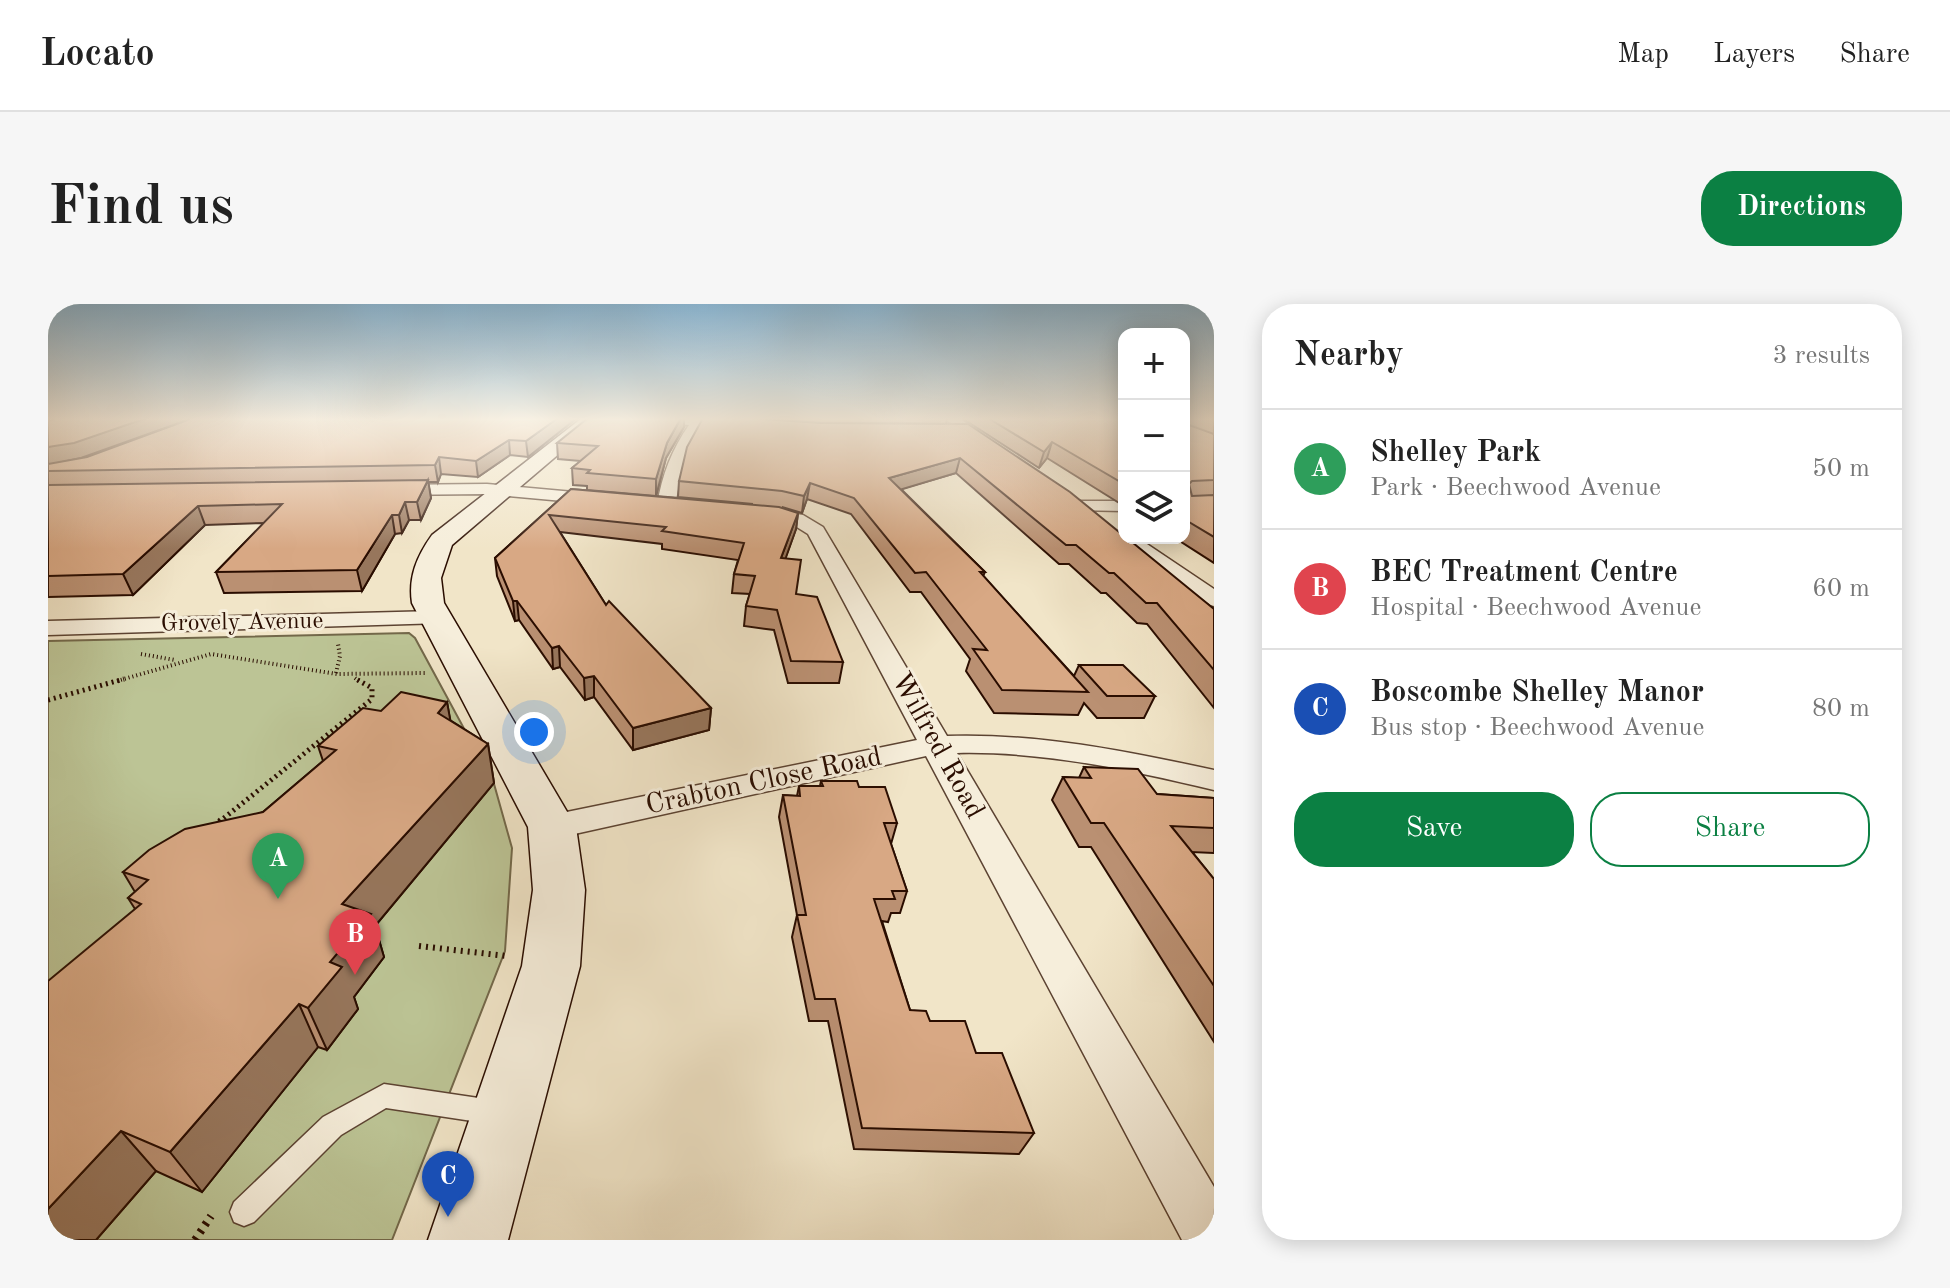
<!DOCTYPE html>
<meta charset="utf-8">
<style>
:root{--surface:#fff;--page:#f6f6f6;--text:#222;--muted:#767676;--line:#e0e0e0;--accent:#0b8043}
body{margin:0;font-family:"Old Standard TT",serif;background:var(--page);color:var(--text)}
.controls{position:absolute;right:24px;top:24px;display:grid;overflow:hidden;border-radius:16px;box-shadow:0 4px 20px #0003}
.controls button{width:72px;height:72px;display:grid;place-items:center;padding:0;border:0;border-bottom:2px solid var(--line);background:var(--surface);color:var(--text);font:40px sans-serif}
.you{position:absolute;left:486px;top:428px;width:28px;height:28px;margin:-20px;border:6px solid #fff;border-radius:50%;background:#1a73e8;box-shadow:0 0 0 12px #1a73e833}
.badge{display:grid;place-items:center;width:52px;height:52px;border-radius:50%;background:var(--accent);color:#fff;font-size:26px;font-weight:700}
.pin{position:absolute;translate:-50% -66px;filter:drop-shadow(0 2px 4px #0008)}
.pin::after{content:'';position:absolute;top:42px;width:28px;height:24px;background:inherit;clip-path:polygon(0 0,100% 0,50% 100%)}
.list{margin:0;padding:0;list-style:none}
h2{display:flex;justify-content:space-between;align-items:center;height:104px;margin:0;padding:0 32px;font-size:34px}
h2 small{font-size:26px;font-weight:400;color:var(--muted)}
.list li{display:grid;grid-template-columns:52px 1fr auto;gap:24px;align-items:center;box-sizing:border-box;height:120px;padding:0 32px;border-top:2px solid var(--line)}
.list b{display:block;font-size:30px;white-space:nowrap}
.list p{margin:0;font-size:26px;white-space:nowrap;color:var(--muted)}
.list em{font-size:26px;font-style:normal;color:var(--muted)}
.actions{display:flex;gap:16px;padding:24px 32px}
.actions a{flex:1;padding:18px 0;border:2px solid var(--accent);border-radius:32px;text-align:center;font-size:28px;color:var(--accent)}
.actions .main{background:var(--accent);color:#fff}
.icon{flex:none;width:44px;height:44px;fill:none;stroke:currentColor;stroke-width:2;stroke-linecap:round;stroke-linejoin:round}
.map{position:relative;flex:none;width:1166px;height:936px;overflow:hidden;border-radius:32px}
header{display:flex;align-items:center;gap:48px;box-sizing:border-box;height:112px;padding:0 40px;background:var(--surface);border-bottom:2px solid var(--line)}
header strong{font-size:38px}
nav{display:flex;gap:44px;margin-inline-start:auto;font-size:28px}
.intro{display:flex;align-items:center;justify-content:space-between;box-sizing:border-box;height:192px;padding:0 48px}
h1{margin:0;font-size:56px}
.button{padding:20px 36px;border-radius:32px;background:var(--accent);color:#fff;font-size:28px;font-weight:700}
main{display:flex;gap:48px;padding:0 48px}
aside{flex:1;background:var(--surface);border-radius:32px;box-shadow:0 4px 20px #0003}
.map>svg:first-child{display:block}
.green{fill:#bcc495;stroke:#73684a;stroke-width:2}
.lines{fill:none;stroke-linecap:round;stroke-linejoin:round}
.lane-casing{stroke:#5c4332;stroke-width:3}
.street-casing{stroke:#5c4332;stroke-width:3}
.secondary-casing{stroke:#2a0d00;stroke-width:3}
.path-far3{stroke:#2a0d00;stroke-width:4;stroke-dasharray:1 3;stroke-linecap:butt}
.path-far2{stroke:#2a0d00;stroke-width:5;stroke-dasharray:2 4;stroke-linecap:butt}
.path-far1{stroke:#2a0d00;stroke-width:6;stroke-dasharray:2 5;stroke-linecap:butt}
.path{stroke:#2a0d00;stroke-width:8;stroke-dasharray:3 6;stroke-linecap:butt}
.lane{fill:#f6eedb;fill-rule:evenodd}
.street{fill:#f6eedb;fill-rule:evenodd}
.secondary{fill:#f6eedb;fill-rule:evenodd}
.wall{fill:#ba9072;stroke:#2a0d00;stroke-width:2}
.shaded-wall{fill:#97765c;stroke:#2a0d00;stroke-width:2}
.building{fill:#d8a884;stroke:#2a0d00;stroke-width:2}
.labels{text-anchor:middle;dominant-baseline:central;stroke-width:6;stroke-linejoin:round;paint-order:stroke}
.far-street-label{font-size:24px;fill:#2a0d00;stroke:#f6eedb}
.street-label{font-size:28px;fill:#2a0d00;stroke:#f6eedb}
</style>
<header>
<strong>Locato</strong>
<nav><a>Map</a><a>Layers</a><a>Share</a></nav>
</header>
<div class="intro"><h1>Find us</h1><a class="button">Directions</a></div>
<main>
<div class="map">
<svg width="1166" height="936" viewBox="0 0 1166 936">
<rect width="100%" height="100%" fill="#f1e5c8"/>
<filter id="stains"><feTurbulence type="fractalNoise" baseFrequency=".0025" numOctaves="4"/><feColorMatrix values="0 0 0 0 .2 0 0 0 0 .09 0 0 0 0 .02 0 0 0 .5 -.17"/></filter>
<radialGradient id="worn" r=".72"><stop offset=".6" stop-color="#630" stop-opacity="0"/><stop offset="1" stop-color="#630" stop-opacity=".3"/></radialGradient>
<polygon class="green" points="361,329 367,334 446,480 464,544 457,647 344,936 0,936 0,337"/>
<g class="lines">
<defs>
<polygon id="lane" points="336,780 444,796 453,799 457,808 453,817 444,820 338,804 293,831 206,918 196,922 186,918 182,908 186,898 275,813"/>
<g id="street">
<path d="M 604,114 C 628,114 682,109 700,122 L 694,126 L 653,122 L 636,155 L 627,201 L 618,206 L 609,201 C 614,171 624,145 641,121 L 610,118 Z"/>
<polygon points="896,114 911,114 952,144 950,147 940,147"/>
<polygon points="439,180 559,191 568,196 559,201 439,190 338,191 330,186 338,181"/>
<polygon points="1030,197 1076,197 1076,207 1024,206 1021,202"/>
<path d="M 709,204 L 755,211 L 775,223 L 899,432 C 989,429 1078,447 1166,466 L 1166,486 C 1082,466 996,447 909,449 L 1166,883 L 1166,936 L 1134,936 L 878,452 L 504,535 L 492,531 L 486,523 L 492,515 L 504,511 L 869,436 L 760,230 L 744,220 L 703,213 L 700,209 L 703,205 Z"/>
<polygon points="1076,229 1076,234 1090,234 1166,285 1166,302 1158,300 1070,238 1067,234"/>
<polygon points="387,307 395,309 399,314 395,319 0,331 0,317"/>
</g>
<path id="secondary" d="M 534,114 L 553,114 L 404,241 L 393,274 L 396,299 L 528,523 L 537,586 L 532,662 L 460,936 L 380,936 L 474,662 L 485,586 L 480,523 L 364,299 C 360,273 369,252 384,231 Z"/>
</defs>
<use href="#lane" class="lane-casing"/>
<use href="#street" class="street-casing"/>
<use href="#secondary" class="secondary-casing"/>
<g class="path-far3">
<polyline points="93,350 127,356"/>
<polyline points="288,369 292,352 290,340"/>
<polyline points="307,374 311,377"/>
<polyline points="69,377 163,350 289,370 378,369"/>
</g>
<g class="path-far2">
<polyline points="0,396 76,375"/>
<polyline points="171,518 324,395 324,384 308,375"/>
</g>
<g class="path-far1">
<polyline points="166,522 173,516"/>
<polyline points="371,642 459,652"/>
</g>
<polyline class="path" points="147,936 163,912"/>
<use href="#lane" class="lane"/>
<use href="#street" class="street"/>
<use href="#secondary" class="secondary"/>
</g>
<g class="wall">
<polygon points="145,114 529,114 480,153 462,151 430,173 393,170 390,178 380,178 383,194 373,216 361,216 354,229 347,230 314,287 176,289 168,268 216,219 157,221 85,291 0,293 0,117"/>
<polygon points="707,114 899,114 898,120 771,119"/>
<polygon points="914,114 1076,114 1076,202 999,154 991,164"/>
<polygon points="1136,114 1166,114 1166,259 1127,234 1136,234"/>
<polygon points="773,119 920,120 1166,305 1166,404 1099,320 1089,319 1058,289 1053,289 1021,260 1011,260 908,169 853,185 937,268 935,272 1026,372 1031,361 1107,392 1096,414 1049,414 1036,399 1030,411 946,409 918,367 922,355 873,288 862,288 803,210 759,195 754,209 734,203 750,209 748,225 737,255 748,290 795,358 791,379 740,379 726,326 696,322 698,302 702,290 684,289 686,270 690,256 614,245 614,240 512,228 558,301 663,404 661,426 585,446 546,393 537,396 512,363 505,365 471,316 467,317 449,272 447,254 523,185 705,200 630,193 631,177"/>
<polygon points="636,123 618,154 608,192 539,186 539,182 525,181 524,164 533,157 510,155 509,139"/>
<polygon points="399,398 402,416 440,440 446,479 327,622 336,653 306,693 310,705 279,746 270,743 154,888 108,867 48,936 87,605 80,594 87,588 75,568 215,508 275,457 270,442 333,407"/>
<polygon points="1036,463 1109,490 1166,494 1166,549 1144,548 1166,575 1166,738 1043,543 1031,543 1004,496 1015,473 1031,474"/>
<polygon points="773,477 811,483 849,519 843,540 859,587 852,609 843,609 840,618 834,617 862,706 882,717 928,749 986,829 971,850 806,845 780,717 761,717 744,633 749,611 731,513 735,491 749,492 751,482 772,482"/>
</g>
<g class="shaded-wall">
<polygon points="99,114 145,114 33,154 0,161 0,143"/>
<polygon points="510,114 529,114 480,153 478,137"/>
<polygon points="633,114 636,114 636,123 618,154 608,192 608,175 619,139"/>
<polygon points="461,136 462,151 430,173 428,157"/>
<polygon points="1004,138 999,154 991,164 996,148"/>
<polygon points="391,153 393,170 390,178 387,161"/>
<polygon points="912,154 908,169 838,190 841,174"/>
<polygon points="380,176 383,194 373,216 369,198"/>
<polygon points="762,179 759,195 754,209 756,192"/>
<polygon points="357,198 361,216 354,229 351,211"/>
<polygon points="150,202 157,221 85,291 75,270"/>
<polygon points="750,209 748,225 731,273 733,254"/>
<polygon points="344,211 347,230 314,287 309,266"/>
<polygon points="465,297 469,297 471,316 467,317"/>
<polygon points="511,342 512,363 505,365 504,344"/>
<polygon points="546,372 546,393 537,396 536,374"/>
<polygon points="399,398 406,436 390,409"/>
<polygon points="663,404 661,426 585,446 585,424"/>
<polygon points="440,440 446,479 327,622 336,653 306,693 310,705 279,746 260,704 282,658 294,600"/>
<polygon points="251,700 270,743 154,888 122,848"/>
<polygon points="73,827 108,867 48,936 0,936 0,905"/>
</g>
<g class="building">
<polygon points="8,114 99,114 26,139 0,143 0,117"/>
<polygon points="145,114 510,114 478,137 461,136 428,157 391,153 387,161 0,167 0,160 39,153"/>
<polygon points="540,114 633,114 619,139 608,175 539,169 542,166 524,164 550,142 509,139"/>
<polygon points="655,114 700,114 773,119 920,120 1022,188 1076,232 1076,234 1079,234 1166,305 1166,366 1109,299 1098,299 1066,269 1061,269 1028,241 1018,241 912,154 841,174 937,268 932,268 1040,388 954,386 925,345 939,346 878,268 867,269 806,194 762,179 756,192 734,187 631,177 639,143"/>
<polygon points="940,114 1076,114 1076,180 1004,138 996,148"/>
<polygon points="1136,114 1140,114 1141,121 1166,130 1166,176 1144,177 1141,180 1144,192 1166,191 1166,233 1136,215"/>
<polygon points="380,176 369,198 357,198 351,211 344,211 309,266 168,268 234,200 150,202 75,270 0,272 0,181"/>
<polygon points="523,185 731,203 750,209 733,254 753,256 748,290 769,293 795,358 743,357 729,306 698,302 707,272 686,270 696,239 614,227 618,223 501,211 558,301 561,297 663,404 585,424 546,372 536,374 511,342 504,344 469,297 465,297 447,254"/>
<polygon points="1031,361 1075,361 1107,392 1059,392"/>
<polygon points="353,388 399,398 390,409 440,440 294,600 323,610 282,658 294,663 260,704 251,700 122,848 73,827 0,905 0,677 93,600 80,594 100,576 75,568 101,546 137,525 215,508 288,446 270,442 315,404 333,407"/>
<polygon points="1036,463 1090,465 1109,490 1166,494 1166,524 1123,522 1166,575 1166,682 1056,519 1043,519 1015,473 1043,474"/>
<polygon points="773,477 809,477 811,483 837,483 849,519 836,519 859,587 844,587 847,595 826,595 862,706 878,707 882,717 917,717 928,749 954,749 986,829 814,824 787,695 767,695 749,611 758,611 735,491 752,492 751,482 775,482"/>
</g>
<linearGradient id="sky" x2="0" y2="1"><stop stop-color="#8ab8d7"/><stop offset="0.47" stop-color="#f9f3e6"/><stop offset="1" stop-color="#f9f3e6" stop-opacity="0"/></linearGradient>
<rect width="1166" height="245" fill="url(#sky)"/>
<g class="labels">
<g class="far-street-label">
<text transform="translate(194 319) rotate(-1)">Grovely Avenue</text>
</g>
<g class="street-label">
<text transform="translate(889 442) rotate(61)">Wilfred Road</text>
<text transform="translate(716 478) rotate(-12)">Crabton Close Road</text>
</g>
</g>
<rect width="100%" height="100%" filter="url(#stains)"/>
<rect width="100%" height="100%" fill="url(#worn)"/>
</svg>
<div class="controls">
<button>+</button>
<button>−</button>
<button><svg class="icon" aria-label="layers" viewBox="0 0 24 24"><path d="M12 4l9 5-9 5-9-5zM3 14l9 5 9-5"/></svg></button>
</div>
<div class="you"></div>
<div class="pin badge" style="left:230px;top:595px;background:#2e9e5b">A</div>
<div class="pin badge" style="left:307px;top:671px;background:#e0444e">B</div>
<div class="pin badge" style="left:400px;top:913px;background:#1a4fb4">C</div>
</div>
<aside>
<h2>Nearby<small>3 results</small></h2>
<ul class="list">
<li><span class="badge" style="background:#2e9e5b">A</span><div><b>Shelley Park</b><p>Park · Beechwood Avenue</p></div><em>50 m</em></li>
<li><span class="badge" style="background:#e0444e">B</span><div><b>BEC Treatment Centre</b><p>Hospital · Beechwood Avenue</p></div><em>60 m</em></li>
<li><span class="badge" style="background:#1a4fb4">C</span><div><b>Boscombe Shelley Manor</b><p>Bus stop · Beechwood Avenue</p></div><em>80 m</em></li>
</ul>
<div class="actions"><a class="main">Save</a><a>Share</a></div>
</aside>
</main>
